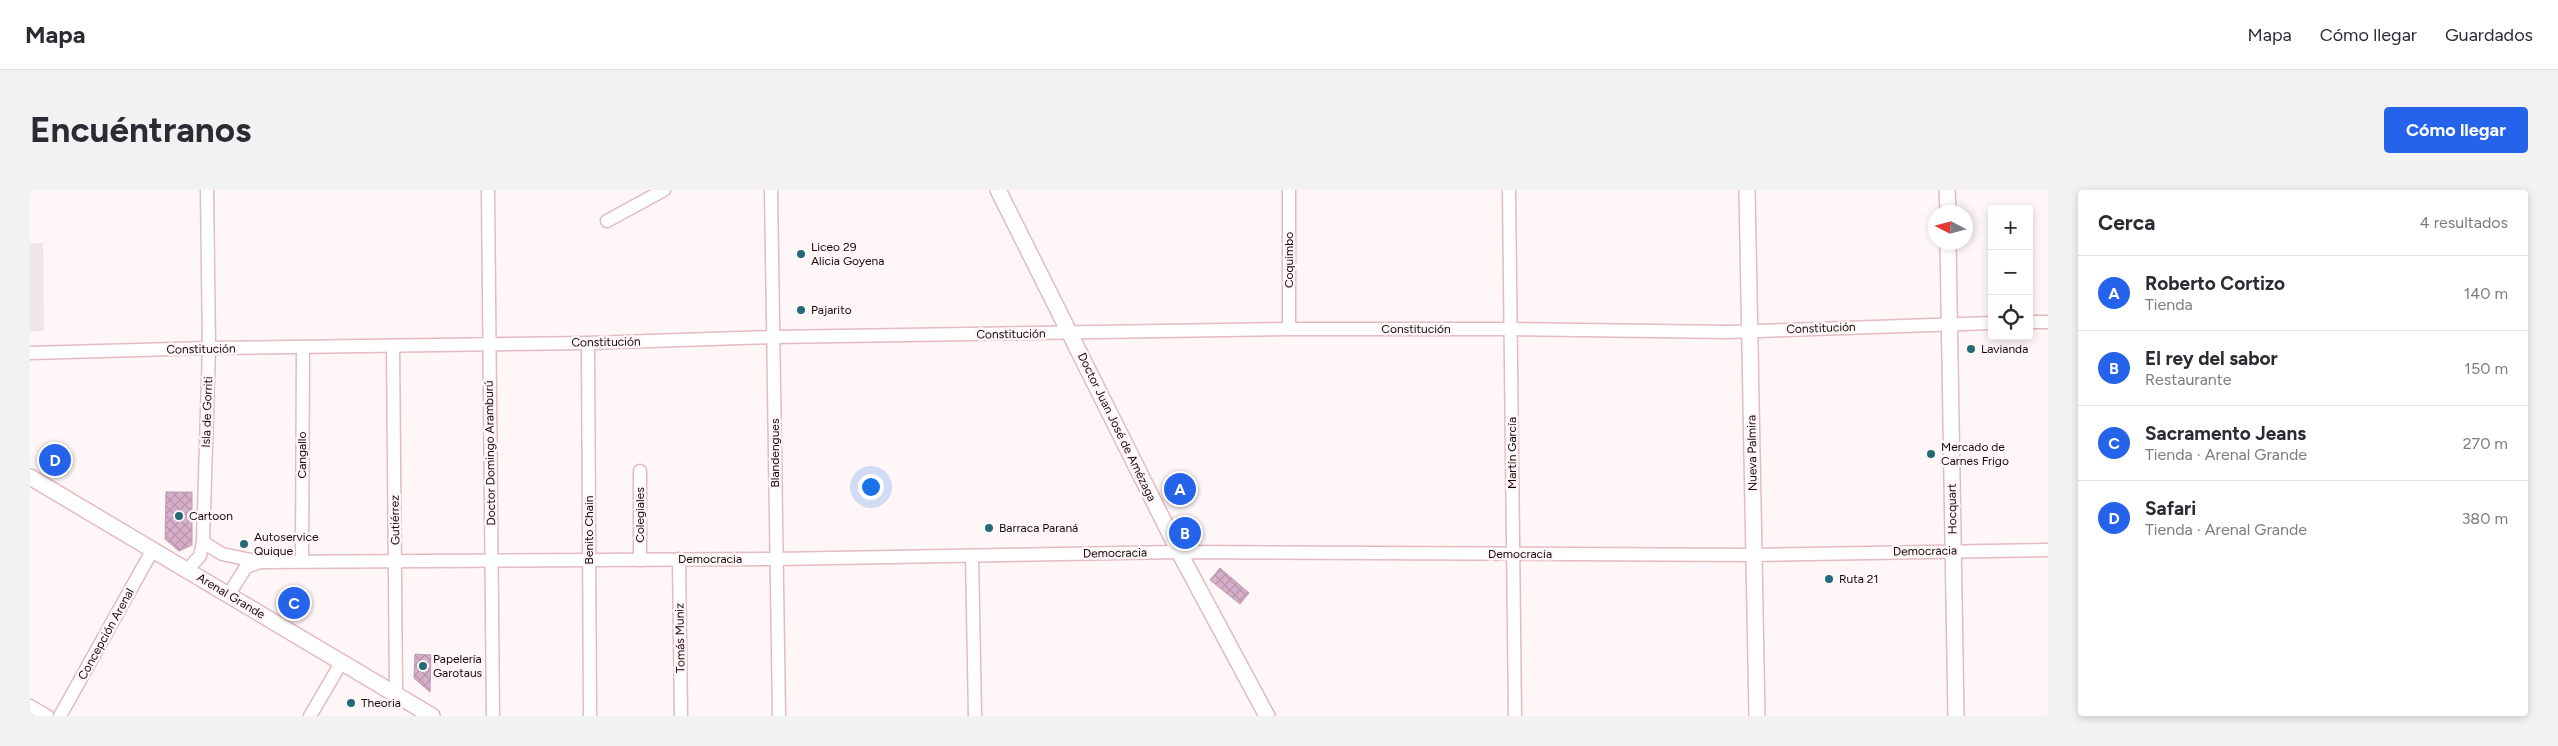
<!DOCTYPE html>
<html lang="es">
<meta charset="utf-8">
<style>
:root{--surface:#fff;--page:#f2f2f3;--text:#2b2b33;--muted:#7c7c81;--line:#e1e1e2;--accent:#2563eb}
body{margin:0;font-family:Figtree,sans-serif;background:var(--page);color:var(--text)}
.controls{position:absolute;right:15px;top:15px;display:grid;overflow:hidden;border-radius:5px;box-shadow:0 2px 8px #0003}
.controls button{width:45px;height:45px;display:grid;place-items:center;padding:0;border:0;border-bottom:1px solid var(--line);background:var(--surface);color:var(--text);font:25px sans-serif}
.compass{position:absolute;left:1898px;top:15px;width:45px;height:45px;border-radius:50%;background:var(--surface);box-shadow:0 2px 8px #0003;rotate:276deg}
.you{position:absolute;left:840px;top:296px;width:18px;height:18px;margin:-12px;border:4px solid #fff;border-radius:50%;background:#1a73e8;box-shadow:0 0 0 8px #1a73e833}
.badge{display:grid;place-items:center;width:32px;height:32px;border-radius:50%;background:var(--accent);color:#fff;font-size:16px;font-weight:700}
.pin{position:absolute;translate:-50% -50%;border:2px solid #fff;box-shadow:0 1px 5px #0006}
.list{margin:0;padding:0;list-style:none}
h2{display:flex;justify-content:space-between;align-items:center;height:65px;margin:0;padding:0 20px;font-size:21px}
h2 small{font-size:16px;font-weight:400;color:var(--muted)}
.list li{display:grid;grid-template-columns:32px 1fr auto;gap:15px;align-items:center;box-sizing:border-box;height:75px;padding:0 20px;border-top:1px solid var(--line)}
.list b{display:block;font-size:19px;white-space:nowrap}
.list p{margin:0;font-size:16px;white-space:nowrap;color:var(--muted)}
.list em{font-size:16px;font-style:normal;color:var(--muted)}
.icon{flex:none;width:28px;height:28px;fill:none;stroke:currentColor;stroke-width:2;stroke-linecap:round;stroke-linejoin:round}
.map{position:relative;flex:none;width:2018px;height:526px;overflow:hidden;border-radius:5px}
header{display:flex;align-items:center;gap:30px;box-sizing:border-box;height:70px;padding:0 25px;background:var(--surface);border-bottom:1px solid var(--line)}
header strong{font-size:24px}
nav{display:flex;gap:28px;margin-inline-start:auto;font-size:18px}
.intro{display:flex;align-items:center;justify-content:space-between;box-sizing:border-box;height:120px;padding:0 30px}
h1{margin:0;font-size:35px}
.button{padding:12px 22px;border-radius:5px;background:var(--accent);color:#fff;font-size:18px;font-weight:700}
main{display:flex;gap:30px;padding:0 30px}
aside{flex:1;background:var(--surface);border-radius:5px;box-shadow:0 2px 8px #0003}
.map>svg:first-child{display:block}
.built{fill:#f0e6e7}
.building{fill:url(#building-cross-hatch);stroke:#bb9bb0}
.lines{fill:none;stroke-linecap:round;stroke-linejoin:round}
.minor-casing{stroke:#e4bbbf;stroke-width:15}
.tertiary-casing{stroke:#e4bbbf;stroke-width:18}
.minor{stroke:#fff;stroke-width:12}
.tertiary{stroke:#fff;stroke-width:15}
.poi-dot{fill:#236a78;stroke:#fff6f7;stroke-width:2}
.labels{text-anchor:middle;dominant-baseline:central;stroke-width:5;stroke-linejoin:round;paint-order:stroke}
.poi-label{font-size:12px;fill:#17090b;stroke:#fff6f7;text-anchor:start}
.street-label{font-size:12px;fill:#17090b;stroke:#fff6f7}
</style>
<header>
<strong>Mapa</strong>
<nav><a>Mapa</a><a>Cómo llegar</a><a>Guardados</a></nav>
</header>
<div class="intro"><h1>Encuéntranos</h1><a class="button">Cómo llegar</a></div>
<main>
<div class="map">
<svg width="2018" height="526" viewBox="0 0 2018 526">
<defs>
<pattern id="building-cross-hatch" width="8" height="8" patternUnits="userSpaceOnUse" patternTransform="scale(1.25)"><rect width="8" height="8" fill="#d8afca"/><path d="M0 0l8 8M0 8l8-8" fill="none" stroke="#b995ac"/></pattern>
</defs>
<rect width="100%" height="100%" fill="#fff6f7"/>
<polygon class="built" points="0,53 13,53 14,141 0,141"/>
<g class="building">
<polygon points="136,302 162,302 162,355 149,361 135,349"/>
<polygon points="1190,378 1219,403 1210,414 1180,390"/>
<polygon points="385,464 401,465 400,502 384,488"/>
</g>
<g class="lines">
<defs>
<g id="minor">
<polyline points="458,0 463,526"/>
<polyline points="741,0 749,526"/>
<polyline points="1259,0 1259,139"/>
<polyline points="1479,0 1485,526"/>
<polyline points="577,31 634,0"/>
<polyline points="1999,132 2018,132"/>
<polyline points="558,153 560,526"/>
<polyline points="363,156 366,504"/>
<polyline points="0,163 179,158 558,153 744,147 1259,139 1481,139 1699,142 1962,133"/>
<polyline points="173,352 192,364 230,372"/>
<polyline points="942,366 945,526"/>
<polyline points="649,369 651,526"/>
<polyline points="610,370 610,281"/>
<polyline points="272,371 273,158"/>
<polyline points="157,380 170,366 173,352 179,158 177,0"/>
<polyline points="199,404 216,377 230,372 746,369 1149,362 1724,365 2018,360"/>
<polyline points="0,516 17,526"/>
<polyline points="30,526 122,361"/>
<polyline points="280,526 311,473"/>
</g>
<g id="tertiary">
<polyline points="968,0 1149,362 1237,526"/>
<polyline points="1717,0 1727,526"/>
<polyline points="1917,0 1918,22"/>
<polyline points="1918,52 1926,526"/>
<polyline points="0,287 402,526"/>
</g>
</defs>
<use href="#minor" class="minor-casing"/>
<use href="#tertiary" class="tertiary-casing"/>
<use href="#minor" class="minor"/>
<use href="#tertiary" class="tertiary"/>
</g>
<g class="poi-dot">
<circle cx="771" cy="64" r="5"/>
<circle cx="771" cy="120" r="5"/>
<circle cx="1941" cy="159" r="5"/>
<circle cx="1901" cy="264" r="5"/>
<circle cx="149" cy="326" r="5"/>
<circle cx="959" cy="338" r="5"/>
<circle cx="214" cy="354" r="5"/>
<circle cx="1799" cy="389" r="5"/>
<circle cx="393" cy="476" r="5"/>
<circle cx="321" cy="513" r="5"/>
</g>
<g class="labels">
<g class="poi-label">
<text x="781" y="57">Liceo 29<tspan x="781" dy="14">Alicia Goyena</tspan></text>
<text x="781" y="120">Pajarito</text>
<text x="1951" y="159">Lavianda</text>
<text x="1911" y="257">Mercado de<tspan x="1911" dy="14">Carnes Frigo</tspan></text>
<text x="159" y="326">Cartoon</text>
<text x="969" y="338">Barraca Paraná</text>
<text x="224" y="347">Autoservice<tspan x="224" dy="14">Quique</tspan></text>
<text x="1809" y="389">Ruta 21</text>
<text x="403" y="469">Papelería<tspan x="403" dy="14">Garotaus</tspan></text>
<text x="331" y="513">Theoria</text>
</g>
<g class="street-label">
<text transform="translate(1259 70) rotate(-90)">Coquimbo</text>
<text transform="translate(1791 138) rotate(-2)">Constitución</text>
<text x="1386" y="139">Constitución</text>
<text transform="translate(981 144) rotate(-1)">Constitución</text>
<text transform="translate(576 152) rotate(-1)">Constitución</text>
<text transform="translate(171 159) rotate(-1)">Constitución</text>
<text transform="translate(177 222) rotate(-88)">Isla de Gorriti</text>
<text transform="translate(1087 237) rotate(64)">Doctor Juan José de Amézaga</text>
<text transform="translate(460 263) rotate(-91)">Doctor Domingo Aramburú</text>
<text transform="translate(745 263) rotate(-90)">Blandengues</text>
<text transform="translate(1482 263) rotate(-90)">Martín García</text>
<text transform="translate(1722 263) rotate(-91)">Nueva Palmira</text>
<text transform="translate(272 265) rotate(-90)">Cangallo</text>
<text transform="translate(1922 319) rotate(-91)">Hocquart</text>
<text transform="translate(610 325) rotate(-90)">Colegiales</text>
<text transform="translate(365 330) rotate(-91)">Gutiérrez</text>
<text transform="translate(559 340) rotate(-90)">Benito Chain</text>
<text transform="translate(1895 361) rotate(-1)">Democracia</text>
<text transform="translate(1085 363) rotate(-1)">Democracia</text>
<text x="1490" y="364">Democracia</text>
<text x="680" y="369">Democracia</text>
<text transform="translate(201 406) rotate(31)">Arenal Grande</text>
<text transform="translate(76 444) rotate(-61)">Concepción Arenal</text>
<text transform="translate(650 448) rotate(-91)">Tomás Muniz</text>
</g>
</g>
</svg>
<div class="controls">
<button>+</button>
<button>−</button>
<button><svg class="icon" aria-label="locate" viewBox="0 0 24 24"><circle cx="12" cy="12" r="6"/><path d="M12 2v4M12 18v4M2 12h4M18 12h4"/></svg></button>
</div>
<svg class="compass" viewBox="-18 -18 36 36"><path d="M0-13l5 13h-10z" fill="#e53935"/><path d="M0 13l5-13h-10z" fill="#7c7c81"/></svg>
<div class="you"></div>
<div class="pin badge" style="left:1150px;top:299px">A</div>
<div class="pin badge" style="left:1155px;top:343px">B</div>
<div class="pin badge" style="left:264px;top:413px">C</div>
<div class="pin badge" style="left:25px;top:270px">D</div>
</div>
<aside>
<h2>Cerca<small>4 resultados</small></h2>
<ul class="list">
<li><span class="badge">A</span><div><b>Roberto Cortizo</b><p>Tienda</p></div><em>140 m</em></li>
<li><span class="badge">B</span><div><b>El rey del sabor</b><p>Restaurante</p></div><em>150 m</em></li>
<li><span class="badge">C</span><div><b>Sacramento Jeans</b><p>Tienda · Arenal Grande</p></div><em>270 m</em></li>
<li><span class="badge">D</span><div><b>Safari</b><p>Tienda · Arenal Grande</p></div><em>380 m</em></li>
</ul>
</aside>
</main>
